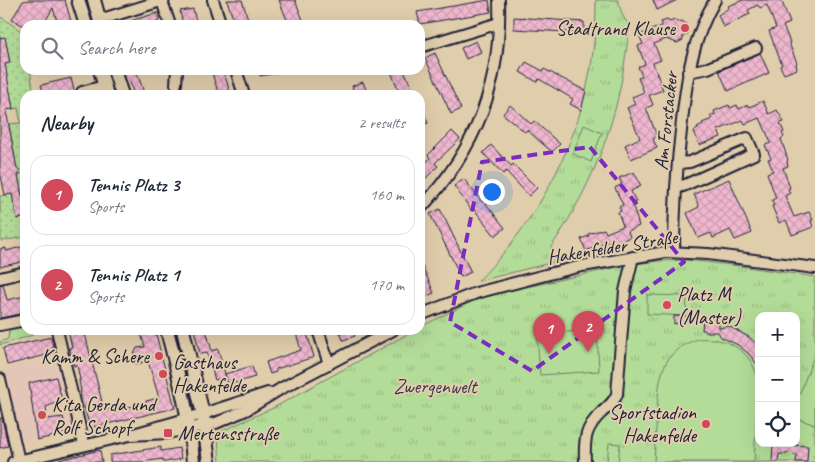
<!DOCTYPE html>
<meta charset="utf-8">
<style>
:root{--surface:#fff;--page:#f2f2f3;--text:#1f2937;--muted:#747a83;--line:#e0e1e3;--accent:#d1495b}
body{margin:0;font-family:Caveat,sans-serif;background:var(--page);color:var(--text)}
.controls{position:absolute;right:15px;bottom:15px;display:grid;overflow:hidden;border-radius:10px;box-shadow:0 5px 20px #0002}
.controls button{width:45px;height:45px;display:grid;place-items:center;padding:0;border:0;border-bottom:1px solid var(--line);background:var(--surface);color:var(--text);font:25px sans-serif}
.you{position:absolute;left:491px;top:191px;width:18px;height:18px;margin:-12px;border:4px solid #fff;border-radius:50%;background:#1a73e8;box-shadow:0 0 0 8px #1a73e833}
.badge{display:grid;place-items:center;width:32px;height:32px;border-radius:50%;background:var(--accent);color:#fff;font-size:16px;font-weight:700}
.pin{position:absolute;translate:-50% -41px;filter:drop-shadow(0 1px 2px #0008)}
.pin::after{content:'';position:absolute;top:26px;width:18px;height:15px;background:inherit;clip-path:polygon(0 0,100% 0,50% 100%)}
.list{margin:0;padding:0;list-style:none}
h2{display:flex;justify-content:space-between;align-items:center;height:65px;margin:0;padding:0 20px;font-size:21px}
h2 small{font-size:16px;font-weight:400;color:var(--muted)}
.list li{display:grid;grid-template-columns:32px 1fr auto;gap:15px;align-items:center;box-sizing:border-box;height:80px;margin:0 10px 10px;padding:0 10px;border:1px solid var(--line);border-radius:15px}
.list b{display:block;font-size:19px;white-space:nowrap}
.list p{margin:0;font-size:16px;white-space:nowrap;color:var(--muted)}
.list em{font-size:16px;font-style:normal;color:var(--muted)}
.icon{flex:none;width:28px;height:28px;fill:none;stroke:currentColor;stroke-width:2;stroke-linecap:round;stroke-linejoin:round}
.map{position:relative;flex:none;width:815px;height:462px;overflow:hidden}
.search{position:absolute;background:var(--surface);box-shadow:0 5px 20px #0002;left:20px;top:20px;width:405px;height:55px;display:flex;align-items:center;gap:12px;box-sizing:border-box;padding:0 18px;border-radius:15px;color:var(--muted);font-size:19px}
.panel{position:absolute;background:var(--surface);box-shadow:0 5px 20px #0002;left:20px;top:90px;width:405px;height:245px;border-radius:15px}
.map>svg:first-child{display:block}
.built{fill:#e4c6b6}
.grass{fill:url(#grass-dots);stroke:#6a7f6a}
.park{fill:url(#park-tufts);stroke:#6a7f6a;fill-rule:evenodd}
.garden{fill:#b3dc98;stroke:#6a7f6a}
.building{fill:url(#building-cross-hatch);stroke:#22223b}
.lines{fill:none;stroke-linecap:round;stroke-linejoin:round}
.minor-casing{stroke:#22223b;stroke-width:14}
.major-casing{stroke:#22223b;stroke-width:16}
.minor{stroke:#e0cdab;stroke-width:10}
.major{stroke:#e0cdab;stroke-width:12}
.marked{fill:none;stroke:#7b2cbf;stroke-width:4;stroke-dasharray:10 6;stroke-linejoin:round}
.poi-dot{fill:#d1495b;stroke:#e0cdab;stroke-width:2}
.labels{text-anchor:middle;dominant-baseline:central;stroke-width:4;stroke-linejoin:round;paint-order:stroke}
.poi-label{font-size:20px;fill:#22223b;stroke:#e0cdab;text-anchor:start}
.street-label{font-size:20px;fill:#22223b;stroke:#e0cdab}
.park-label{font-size:20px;fill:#383e49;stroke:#e0cdab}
</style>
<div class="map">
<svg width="815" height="462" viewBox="0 0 815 462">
<defs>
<pattern id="grass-dots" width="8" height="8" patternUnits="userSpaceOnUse" patternTransform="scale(1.25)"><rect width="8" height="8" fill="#b3dc98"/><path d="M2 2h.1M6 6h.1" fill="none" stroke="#9abc84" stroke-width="1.8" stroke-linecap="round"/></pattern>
<pattern id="park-tufts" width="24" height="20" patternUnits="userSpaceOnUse" patternTransform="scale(1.25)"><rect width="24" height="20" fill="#b3dc98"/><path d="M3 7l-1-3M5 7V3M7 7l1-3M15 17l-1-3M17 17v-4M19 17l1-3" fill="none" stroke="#9abc84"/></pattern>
<pattern id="building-cross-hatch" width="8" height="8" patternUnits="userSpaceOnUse" patternTransform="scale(1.25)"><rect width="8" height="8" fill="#efb7ce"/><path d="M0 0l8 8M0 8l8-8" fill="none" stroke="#cd9db2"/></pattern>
</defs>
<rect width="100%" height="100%" fill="#e0cdab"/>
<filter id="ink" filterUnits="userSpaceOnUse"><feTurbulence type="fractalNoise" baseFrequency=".02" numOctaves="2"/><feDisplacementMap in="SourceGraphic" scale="10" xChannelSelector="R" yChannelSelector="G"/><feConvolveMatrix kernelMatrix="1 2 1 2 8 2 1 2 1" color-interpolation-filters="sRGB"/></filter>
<g filter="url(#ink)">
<polygon class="built" points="56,357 75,431 20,444 3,369"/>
<g class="grass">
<polygon points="0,18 3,18 22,32 25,43 25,70 30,70 34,95 25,95 25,196 22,196 18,175 20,174 19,169 17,169 9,124 21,123 18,108 13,109 5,68 3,64 10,62 5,38 0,38"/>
<polygon points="12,194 17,219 25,217 25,237 1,241 0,196"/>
<polygon points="172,330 180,330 196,400 190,401"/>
</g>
<g class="park">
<path d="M 596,0 L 618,0 C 620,6 621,13 624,18 C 625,20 628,22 628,25 C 630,33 626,50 625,59 C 616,128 589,191 551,247 L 554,262 L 478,281 C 553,205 597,108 596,0 Z"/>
<path d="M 687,260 L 740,266 L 815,277 L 815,462 L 220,462 L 218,438 L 222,431 L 275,407 L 415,330 L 420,330 L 420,327 L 471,302 L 495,294 L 627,265 L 659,261 ZM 759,316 L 796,316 L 796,443 L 759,443 Z"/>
<polygon points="25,327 25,330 34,330 33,335 0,345 0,342 8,339 9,330"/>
</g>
<g class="garden">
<polygon points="584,125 602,133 591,162 573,154"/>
<polygon points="647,295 687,296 686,316 647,314"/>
<polygon points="597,330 599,371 540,375 537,334"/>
<path d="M 698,339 C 727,336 753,351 758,381 C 760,389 758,399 757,408 C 756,426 755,444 754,462 L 654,462 C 655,445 656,428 657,411 C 659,376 661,351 698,339 Z"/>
<polygon points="815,354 815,425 796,418 796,403"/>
<polygon points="609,443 620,444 618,462 607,462"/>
</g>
<g class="building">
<polygon points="29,0 65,0 72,25 58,25 53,8 43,25 22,25 12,19 23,1"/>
<polygon points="227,0 242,0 250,25 235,25"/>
<polygon points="279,0 295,0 305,25 289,25"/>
<polygon points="489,0 491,12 420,24 417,12"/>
<polygon points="653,0 677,0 657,10"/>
<polygon points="743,0 780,0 781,3 782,2 790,23 783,26 790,42 789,43 797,63 796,64 797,69 784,74 780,66 782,65 769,31 776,28 767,5 760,8 758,5 748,10 750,14 723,27 718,15 729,8 728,6"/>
<polygon points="193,9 197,25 183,25 180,11"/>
<polygon points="157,13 159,21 151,25 120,25 120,24"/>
<polygon points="514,17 584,22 584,33 514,29"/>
<polygon points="667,20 670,22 674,20 678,22 682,21 686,24 688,34 683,36 683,40 677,43 666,39 654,44 661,60 653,63 663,90 649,95 653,105 646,108 657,136 653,139 657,148 631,159 625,145 640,138 627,108 635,104 632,97 644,92 638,78 642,76 638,67 645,64 638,46 643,44 639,35 661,26 661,22"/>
<polygon points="5,37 10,63 5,64 13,109 6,110 17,169 19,169 20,175 18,175 22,196 25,196 25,217 17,219 12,194 5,195 0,171 0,38"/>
<polygon points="476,41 481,52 466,59 461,48"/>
<polygon points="435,53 461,109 451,114 425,58"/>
<polygon points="760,53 769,73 728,91 719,71"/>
<polygon points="526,62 543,71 544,69 586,91 581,110 570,104 573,99 539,79 537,82 520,72"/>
<polygon points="123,70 136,70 145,95 134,95 130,82 127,83"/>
<polygon points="211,70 223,70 231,95 219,95"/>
<polygon points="259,70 278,70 278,73 260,76"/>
<polygon points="390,70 404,70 415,95 401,95"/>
<polygon points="71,78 75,95 44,95 41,85"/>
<polygon points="363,82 368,95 355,95 352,86"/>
<polygon points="763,101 769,114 777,110 784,122 780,123 784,132 782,133 784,137 781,139 788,160 787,161 788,166 783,168 790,188 788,189 790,193 785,196 794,217 809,212 813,220 811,221 813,227 792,235 786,220 779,223 772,206 774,205 772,200 776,198 767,173 773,171 768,159 771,158 765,145 771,143 761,120 759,118 745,124 743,120 718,130 721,137 699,145 694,131 698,129 697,127 703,124 702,123 712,119 710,116 715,114 714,111 729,105 730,108 737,105 739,109 748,105 749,107"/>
<polygon points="420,105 428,123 420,126"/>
<polygon points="510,105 531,124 534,121 560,144 552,152 527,130 525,132 503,114"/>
<polygon points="452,131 460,139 435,163 438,166 420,184 420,168 430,158 428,155"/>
<polygon points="491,145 511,166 513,164 537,188 529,196 506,171 503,174 483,153"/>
<polygon points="634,172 641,186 631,191 636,202 632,203 639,226 628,231 630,237 611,245 610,241 586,251 581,239 589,236 588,234 604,229 606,233 623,226 618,212 621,211 619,207 623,205 615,188 622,184 619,178"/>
<polygon points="464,179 482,202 484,201 505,228 495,236 474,209 472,211 454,186"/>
<polygon points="729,179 752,233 735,240 730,230 713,238 711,233 698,238 687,213 699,207 694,194"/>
<polygon points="440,209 471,272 461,277 430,214"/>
<polygon points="25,246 25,261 0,267 0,249 6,248 6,251"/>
<polygon points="420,260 434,293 424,297 420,287"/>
<polygon points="3,284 7,300 25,296 25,313 0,318 0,285"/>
<polygon points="674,316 694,317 695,318 674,324"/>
<polygon points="703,318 719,319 719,328 728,326 749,337 759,346 759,367 749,354 738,345 721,337 718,332 705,332 705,330 702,330"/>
<polygon points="68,330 84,330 104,410 115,407 116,410 146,403 146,401 159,398 148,361 136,364 132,359 137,348 145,347 142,337 141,336 142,330 155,330 175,408 90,428 80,392 81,392 79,380 80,380 77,365 74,366 69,348 72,347"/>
<polygon points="194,330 206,330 212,351 218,349 226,377 215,380 207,353 200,354"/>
<polygon points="295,330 306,330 314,357 276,369 276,372 270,374 266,362 301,350"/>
<polygon points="339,330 352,330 355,336 343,340"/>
<polygon points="51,337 54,353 7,365 3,348"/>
<polygon points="252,366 255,377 228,385 225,374"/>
<polygon points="56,377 62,400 46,407 47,419 63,417 67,433 37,440 29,383"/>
<polygon points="0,418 2,418 8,446 0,448"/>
<polygon points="773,444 808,446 807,462 796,462 797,455 793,455 790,452 787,454 779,454 778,462 772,462"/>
<polygon points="161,447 161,451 179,448 181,459 165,462 163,462 163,459 141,462 110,462 110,455"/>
<polygon points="100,450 102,462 59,462 59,460"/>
</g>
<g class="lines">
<defs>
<g id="minor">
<polyline points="213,0 221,25"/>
<polyline points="162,1 170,25"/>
<polyline points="99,20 164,0"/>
<polyline points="420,47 499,23"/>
<polyline points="236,70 244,95"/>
<polyline points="688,72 708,68 756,48"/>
<polyline points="176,84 177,70"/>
<polyline points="82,92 104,86"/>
<polyline points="677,185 683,186 754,154 747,138 690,162 678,163"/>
<path d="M 420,209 C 477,149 502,82 499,0"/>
<path d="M 674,252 C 674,209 677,164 682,121 C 687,77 692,40 715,0"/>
<polyline points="0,278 25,272"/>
<polyline points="420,315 476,293 553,273 582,266 666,252 708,254 815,268"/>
<polyline points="0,325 25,320"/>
<polyline points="57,330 84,445"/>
<polyline points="318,330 329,364"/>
<polyline points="0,379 19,461"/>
<polyline points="130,435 168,433 216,423 246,410 282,388 393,330"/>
<polyline points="13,462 130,435 203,414 268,393"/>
<path d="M 585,462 C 584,439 585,428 602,412 C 608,407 615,401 617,394 L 625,291 L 633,257"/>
</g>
<g id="major">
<polyline points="78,0 86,25"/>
<polyline points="94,0 101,25"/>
<polyline points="100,70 107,95"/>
<polyline points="114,70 122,95"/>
<path d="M 167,330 C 178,374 190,417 193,462"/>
<polyline points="183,330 203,414 209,462"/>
</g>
</defs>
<use href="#minor" class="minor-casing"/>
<use href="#major" class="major-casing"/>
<use href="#minor" class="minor"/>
<use href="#major" class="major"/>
</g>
</g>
<path class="marked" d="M 590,147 L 684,262 L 532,371 L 450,322 L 482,162 Z"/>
<g class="poi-dot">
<circle cx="685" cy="28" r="5"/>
<circle cx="667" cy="305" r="5"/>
<circle cx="159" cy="356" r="5"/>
<circle cx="163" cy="374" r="5"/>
<circle cx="42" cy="415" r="5"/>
<circle cx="706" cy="424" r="5"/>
<rect x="163" y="428" width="10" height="10" rx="2.5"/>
</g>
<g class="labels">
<g class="poi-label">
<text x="675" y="28" text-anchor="end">Stadtrand Klause</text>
<text x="677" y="294">Platz M<tspan x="677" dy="23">(Master)</tspan></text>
<text x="149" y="356" text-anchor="end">Kamm &amp; Schere</text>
<text x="173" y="362">Gasthaus<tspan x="173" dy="23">Hakenfelde</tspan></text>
<text x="52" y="404">Kita Gerda und<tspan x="52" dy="23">Rolf Schopf</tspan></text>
<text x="696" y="412" text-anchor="end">Sportstadion<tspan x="696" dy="23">Hakenfelde</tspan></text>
<text x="178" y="433">Mertensstraße</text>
</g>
<g class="street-label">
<text transform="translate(666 121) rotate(-84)">Am Forstacker</text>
<text transform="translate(612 247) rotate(-9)">Hakenfelder Straße</text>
</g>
<g class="park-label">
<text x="435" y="386">Zwergenwelt</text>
</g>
</g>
</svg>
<div class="controls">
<button>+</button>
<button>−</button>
<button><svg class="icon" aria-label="locate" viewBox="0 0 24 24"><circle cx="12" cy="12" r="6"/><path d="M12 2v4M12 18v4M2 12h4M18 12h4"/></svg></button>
</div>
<div class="you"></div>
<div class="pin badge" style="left:549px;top:354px">1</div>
<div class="pin badge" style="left:588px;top:352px">2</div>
<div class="search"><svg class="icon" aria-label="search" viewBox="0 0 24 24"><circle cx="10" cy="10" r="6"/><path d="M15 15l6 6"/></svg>Search here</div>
<section class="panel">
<h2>Nearby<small>2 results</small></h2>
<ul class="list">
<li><span class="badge">1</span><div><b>Tennis Platz 3</b><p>Sports</p></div><em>160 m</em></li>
<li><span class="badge">2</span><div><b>Tennis Platz 1</b><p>Sports</p></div><em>170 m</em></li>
</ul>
</section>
</div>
